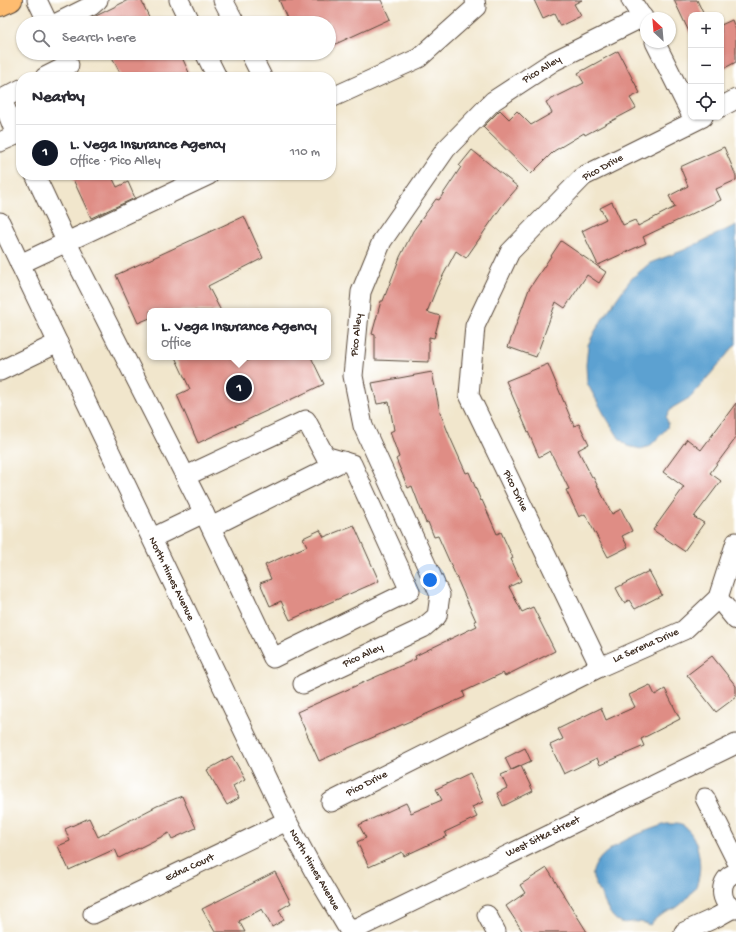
<!DOCTYPE html>
<meta charset="utf-8">
<style>
:root{--surface:#fff;--page:#f7f7f7;--text:#2b2b33;--muted:#7c7c81;--line:#e1e1e2;--accent:#111827}
body{margin:0;font-family:"Gochi Hand",sans-serif;background:var(--page);color:var(--text)}
.controls{position:absolute;right:12px;top:12px;display:grid;overflow:hidden;border-radius:8px;box-shadow:0 1px 3px #0004}
.controls button{width:36px;height:36px;display:grid;place-items:center;padding:0;border:0;border-bottom:1px solid var(--line);background:var(--surface);color:var(--text);font:20px sans-serif}
.compass{position:absolute;left:640px;top:12px;width:36px;height:36px;border-radius:50%;background:var(--surface);box-shadow:0 1px 3px #0004;rotate:334deg}
.you{position:absolute;left:430px;top:580px;width:14px;height:14px;margin:-10px;border:3px solid #fff;border-radius:50%;background:#1a73e8;box-shadow:0 0 0 6px #1a73e833}
.badge{display:grid;place-items:center;width:26px;height:26px;border-radius:50%;background:var(--accent);color:#fff;font-size:13px;font-weight:700}
.pin{position:absolute;translate:-50% -50%;border:2px solid #fff;box-shadow:0 1px 4px #0006}
.popup{position:absolute;left:147px;top:308px;width:184px;height:52px;box-sizing:border-box;display:grid;place-content:center;border-radius:8px;background:var(--surface);filter:drop-shadow(0 1px 3px #0005);font-size:13px;white-space:nowrap;color:var(--muted)}
.popup b{font-size:15px;color:var(--text)}
.popup::after{content:'';position:absolute;left:50%;top:100%;margin-left:-8px;border:8px solid transparent;border-top-color:var(--surface)}
.list{margin:0;padding:0;list-style:none}
h2{display:flex;justify-content:space-between;align-items:center;height:52px;margin:0;padding:0 16px;font-size:17px}
h2 small{font-size:13px;font-weight:400;color:var(--muted)}
.list li{display:grid;grid-template-columns:26px 1fr auto;gap:12px;align-items:center;box-sizing:border-box;height:56px;padding:0 16px;border-top:1px solid var(--line)}
.list b{display:block;font-size:15px;white-space:nowrap}
.list p{margin:0;font-size:13px;white-space:nowrap;color:var(--muted)}
.list em{font-size:13px;font-style:normal;color:var(--muted)}
.icon{flex:none;width:22px;height:22px;fill:none;stroke:currentColor;stroke-width:2;stroke-linecap:round;stroke-linejoin:round}
.map{position:relative;flex:none;width:736px;height:932px;overflow:hidden}
.search{position:absolute;background:var(--surface);box-shadow:0 1px 3px #0004;left:16px;top:16px;width:320px;height:44px;display:flex;align-items:center;gap:10px;box-sizing:border-box;padding:0 14px;border-radius:22px;color:var(--muted);font-size:15px}
.panel{position:absolute;background:var(--surface);box-shadow:0 1px 3px #0004;left:16px;top:72px;width:320px;height:108px;border-radius:16px}
.map>svg:first-child{display:block}
.water{fill:#5ba1d1;stroke:#4b6678}
.building{fill:#df8d85}
.lines{fill:none;stroke-linecap:round;stroke-linejoin:round}
.minor-casing{stroke:#564638;stroke-width:21}
.major-casing{stroke:#564638;stroke-width:24}
.minor{stroke:#fff;stroke-width:19}
.major{stroke:#febc70;stroke-width:22}
.labels{text-anchor:middle;dominant-baseline:central;stroke-width:4;stroke-linejoin:round;paint-order:stroke}
.street-label{font-size:11px;fill:#3b2a1e;stroke:#fff}
</style>
<div class="map">
<svg width="736" height="932" viewBox="0 0 736 932">
<rect width="100%" height="100%" fill="#fff"/>
<filter id="ink" filterUnits="userSpaceOnUse"><feTurbulence type="fractalNoise" baseFrequency=".025" numOctaves="2"/><feDisplacementMap in="SourceGraphic" scale="8" xChannelSelector="R" yChannelSelector="G"/><feConvolveMatrix kernelMatrix="1 2 1 2 8 2 1 2 1" color-interpolation-filters="sRGB"/></filter>
<filter id="wash" filterUnits="userSpaceOnUse"><feTurbulence type="fractalNoise" baseFrequency=".012" numOctaves="4" result="noise"/><feDisplacementMap in="SourceGraphic" scale="16" xChannelSelector="R" yChannelSelector="G"/><feGaussianBlur stdDeviation="0.9" result="paint"/><feColorMatrix in="noise" values="0 0 0 0 0 0 0 0 0 0 0 0 0 0 0 0 0 1.4 0 .05"/><feComposite in="paint" operator="in"/></filter>
<g filter="url(#wash)">
<rect width="100%" height="100%" fill="#f1e6cc"/>
<g class="water">
<polygon points="736,225 736,344 691,397 672,408 666,417 668,423 667,428 652,444 647,447 641,449 627,446 619,438 604,414 587,383 586,365 588,345 594,333 603,318 625,287 631,279 650,263 684,250"/>
<path d="M 666,824 C 672,824 680,823 685,827 C 700,838 704,873 695,888 C 690,895 684,903 676,908 C 666,913 657,915 650,925 C 646,924 642,922 638,922 C 632,921 626,924 620,922 C 610,918 605,903 601,894 C 598,888 591,879 593,871 C 600,846 645,831 666,824 Z"/>
</g>
<g id="blocks">
<g class="building">
<polygon points="128,0 141,0 152,23 82,23"/>
<polygon points="279,0 381,0 390,19 329,47 329,23 289,23"/>
<polygon points="534,0 582,0 574,4 581,16 560,26 554,14 543,19"/>
<polygon points="674,0 697,0 704,15 691,15 691,36"/>
<polygon points="732,20 736,30 736,62 721,70 721,25"/>
<polygon points="618,51 640,93 630,98 636,108 585,135 584,133 554,151 531,174 483,127 500,110 509,119 517,111 531,125 552,113 546,102 584,83 578,73"/>
<polygon points="110,53 180,53 191,77 122,77"/>
<polygon points="724,147 736,176 736,180 716,189 721,200 643,237 646,243 598,265 582,231 606,219 600,208 612,202 623,225 635,220 638,226 675,207 669,196 688,186 680,167"/>
<polygon points="472,150 518,187 504,203 466,258 456,251 437,287 427,312 440,316 434,338 429,337 429,362 375,360 375,335 372,334 381,301 383,301 400,257 413,231 436,199 439,200 461,167 459,166"/>
<polygon points="71,175 111,175 117,187 128,182 135,198 91,218"/>
<polygon points="244,216 263,258 208,286 221,311 150,311 150,318 138,323 116,275"/>
<polygon points="561,241 606,272 599,283 587,275 565,308 556,302 536,357 508,347 529,289"/>
<polygon points="175,357 245,357 247,361 256,357 311,357 324,384 198,443 177,395 190,389"/>
<polygon points="548,364 574,426 579,424 589,444 578,450 592,477 593,477 612,514 621,509 632,531 622,536 628,547 608,557 585,514 579,517 566,490 569,489 550,451 539,457 506,381"/>
<polygon points="432,372 440,412 450,437 466,473 469,472 481,501 482,500 497,534 501,532 513,558 511,559 521,581 509,587 522,612 533,607 555,651 505,676 503,673 463,692 465,697 319,761 297,712 416,659 415,656 477,626 474,621 476,621 438,536 434,537 428,522 426,523 412,486 408,488 396,459 399,457 390,432 394,430 389,402 377,404 372,383"/>
<polygon points="736,403 736,438 710,473 721,481 694,517 704,523 684,551 653,530 684,487 663,472 687,439 701,450"/>
<polygon points="354,525 379,581 290,620 281,601 270,606 260,583 271,579 265,565 307,546 303,538 320,530 324,537"/>
<polygon points="649,571 662,595 635,609 629,600 624,603 616,588"/>
<polygon points="712,656 736,686 736,697 716,712 687,675"/>
<polygon points="650,685 655,695 665,689 680,719 641,739 644,746 600,765 597,758 564,774 550,745 563,739 558,729 601,708 606,720 635,707 629,695"/>
<polygon points="525,748 531,761 511,770 505,758"/>
<polygon points="232,756 245,779 233,786 239,798 227,805 207,770"/>
<polygon points="521,766 533,791 503,806 497,793 507,788 501,775"/>
<polygon points="470,773 483,802 472,807 477,817 445,832 447,836 404,856 402,852 369,867 357,842 366,838 359,825 406,803 411,813 442,800 436,789"/>
<polygon points="182,796 196,828 172,839 169,833 119,858 115,849 69,870 58,846 70,841 65,829 89,818 98,837 157,806"/>
<polygon points="547,868 587,932 523,932 506,906 525,893 520,885"/>
<polygon points="275,872 291,903 279,910 284,920 272,927 262,909 239,921 245,932 215,932 202,909"/>
</g>
</g>
</g>
<g filter="url(#ink)">
<use href="#blocks" fill-opacity="0" stroke="#564638" stroke-width="1"/>
<g class="lines">
<defs>
<g id="minor">
<polyline points="37,0 48,23"/>
<polyline points="179,0 190,23"/>
<polyline points="223,0 235,23"/>
<polyline points="631,0 646,23"/>
<polyline points="57,23 91,6 98,0"/>
<polyline points="655,42 691,114"/>
<polyline points="205,53 217,77"/>
<polyline points="250,53 262,77"/>
<polyline points="45,77 69,65 63,53"/>
<polyline points="331,98 419,58 476,7 475,0"/>
<polyline points="721,107 736,99"/>
<polyline points="0,142 16,135 2,99 21,89"/>
<polyline points="35,175 67,243 204,513 152,538"/>
<polyline points="0,222 287,821 315,873 350,932"/>
<polyline points="20,264 209,175"/>
<polyline points="0,371 58,343"/>
<polyline points="186,476 306,420 325,456 352,464 410,591 273,658 204,513"/>
<polyline points="211,527 343,461"/>
<polyline points="718,598 736,620"/>
<polyline points="600,667 684,630 718,598 736,542"/>
<polyline points="303,684 423,628 437,616 440,595 363,426 353,376 361,292 382,241 446,149 493,101 554,61 643,17"/>
<polyline points="705,798 736,860"/>
<polyline points="331,802 600,667 469,395 475,326 510,252 584,176 703,117"/>
<path d="M 736,873 C 718,877 718,905 736,909"/>
<polyline points="93,914 287,821"/>
<polyline points="487,915 496,932"/>
<polyline points="350,932 736,744"/>
<polyline points="684,932 717,917 733,908"/>
</g>
<polyline id="major" points="0,5 11,0"/>
</defs>
<use href="#minor" class="minor-casing"/>
<use href="#major" class="major-casing"/>
<use href="#minor" class="minor"/>
<use href="#major" class="major"/>
</g>
</g>
<g class="labels">
<g class="street-label">
<text transform="translate(542 70) rotate(-32)">Pico Alley</text>
<text transform="translate(603 168) rotate(-29)">Pico Drive</text>
<text transform="translate(357 335) rotate(-84)">Pico Alley</text>
<text transform="translate(515 491) rotate(64)">Pico Drive</text>
<text transform="translate(171 579) rotate(64)">North Himes Avenue</text>
<text transform="translate(646 646) rotate(-24)">La Serena Drive</text>
<text transform="translate(363 656) rotate(-25)">Pico Alley</text>
<text transform="translate(367 784) rotate(-27)">Pico Drive</text>
<text transform="translate(543 837) rotate(-26)">West Sitka Street</text>
<text transform="translate(190 868) rotate(-25)">Edna Court</text>
<text transform="translate(314 870) rotate(60)">North Himes Avenue</text>
</g>
</g>
</svg>
<div class="controls">
<button>+</button>
<button>−</button>
<button><svg class="icon" aria-label="locate" viewBox="0 0 24 24"><circle cx="12" cy="12" r="6"/><path d="M12 2v4M12 18v4M2 12h4M18 12h4"/></svg></button>
</div>
<svg class="compass" viewBox="-18 -18 36 36"><path d="M0-13l5 13h-10z" fill="#e53935"/><path d="M0 13l5-13h-10z" fill="#7c7c81"/></svg>
<div class="you"></div>
<div class="pin badge" style="left:239px;top:388px">1</div>
<div class="popup"><b>L. Vega Insurance Agency</b>Office</div>
<div class="search"><svg class="icon" aria-label="search" viewBox="0 0 24 24"><circle cx="10" cy="10" r="6"/><path d="M15 15l6 6"/></svg>Search here</div>
<section class="panel">
<h2>Nearby<small></small></h2>
<ul class="list">
<li><span class="badge">1</span><div><b>L. Vega Insurance Agency</b><p>Office · Pico Alley</p></div><em>110 m</em></li>
</ul>
</section>
</div>
